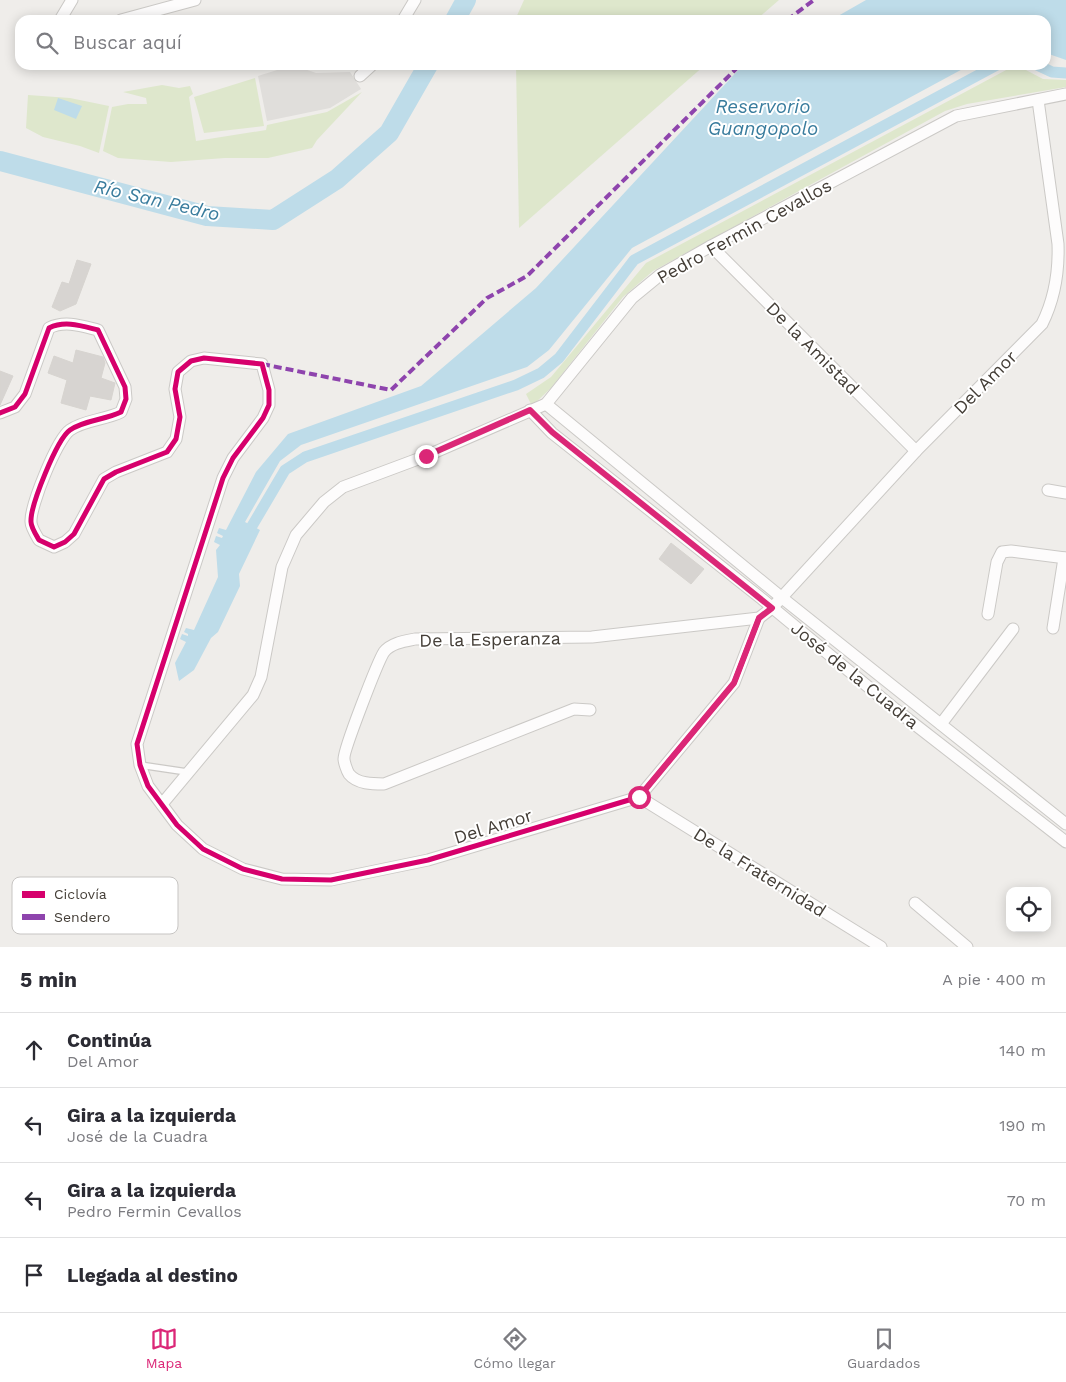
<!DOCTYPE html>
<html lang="es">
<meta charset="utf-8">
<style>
:root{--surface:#fff;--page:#f7f7f7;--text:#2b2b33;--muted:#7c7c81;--line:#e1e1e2;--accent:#db2777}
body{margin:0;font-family:"Work Sans",sans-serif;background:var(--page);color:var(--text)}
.controls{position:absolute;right:15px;bottom:15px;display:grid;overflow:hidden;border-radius:10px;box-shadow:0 2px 12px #0003}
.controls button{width:45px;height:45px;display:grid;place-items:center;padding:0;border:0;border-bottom:1px solid var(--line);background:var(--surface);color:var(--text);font:25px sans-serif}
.stop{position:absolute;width:15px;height:15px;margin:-11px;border:4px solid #db2777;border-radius:50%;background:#fff}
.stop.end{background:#db2777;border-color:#fff;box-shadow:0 1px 5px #0008}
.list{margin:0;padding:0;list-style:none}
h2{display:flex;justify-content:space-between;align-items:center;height:65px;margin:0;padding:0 20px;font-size:21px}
h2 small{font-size:16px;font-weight:400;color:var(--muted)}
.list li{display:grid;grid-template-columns:32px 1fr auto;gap:15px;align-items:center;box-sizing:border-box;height:75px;padding:0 20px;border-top:1px solid var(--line)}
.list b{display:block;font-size:19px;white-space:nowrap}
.list p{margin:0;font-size:16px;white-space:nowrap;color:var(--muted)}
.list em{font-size:16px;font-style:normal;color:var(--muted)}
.icon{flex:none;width:28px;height:28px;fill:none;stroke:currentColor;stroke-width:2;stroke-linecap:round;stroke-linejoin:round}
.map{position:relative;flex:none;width:1066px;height:947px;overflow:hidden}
.search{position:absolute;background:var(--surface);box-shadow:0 2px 12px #0003;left:15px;right:15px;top:15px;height:55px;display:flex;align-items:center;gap:12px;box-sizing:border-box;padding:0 18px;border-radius:15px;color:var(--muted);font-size:19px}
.sheet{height:365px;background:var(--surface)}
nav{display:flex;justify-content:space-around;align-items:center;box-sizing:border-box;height:70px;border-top:1px solid var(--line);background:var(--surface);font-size:14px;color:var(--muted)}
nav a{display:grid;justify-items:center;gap:2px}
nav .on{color:var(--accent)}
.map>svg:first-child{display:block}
.green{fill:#dee7cc}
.parking{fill:#e0dedb}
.water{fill:#bedce9}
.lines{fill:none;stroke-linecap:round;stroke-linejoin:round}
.canal{stroke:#bedce9;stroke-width:11}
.river{stroke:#bedce9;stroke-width:20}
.building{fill:#d7d4d1;stroke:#d7d4d0}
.lane-casing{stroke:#cbc9c6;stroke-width:8}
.street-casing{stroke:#cbc9c6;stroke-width:13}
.lane{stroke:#fdfcfc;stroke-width:5.5}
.street{stroke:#fdfcfc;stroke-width:11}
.quiet{stroke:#8e44ad;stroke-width:4;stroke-dasharray:8 4;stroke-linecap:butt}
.cycleway-casing{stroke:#fff;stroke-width:8}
.cycleway{stroke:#d6006c;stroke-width:5}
.route{stroke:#db2777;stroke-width:6}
.labels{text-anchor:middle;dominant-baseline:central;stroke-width:4;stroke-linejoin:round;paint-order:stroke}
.street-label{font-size:18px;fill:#443e37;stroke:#fff}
.water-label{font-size:19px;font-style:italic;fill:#397c9d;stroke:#fff}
.key{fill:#fff;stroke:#c7c5c3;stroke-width:1}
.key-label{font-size:14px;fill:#443e37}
</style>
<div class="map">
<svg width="1066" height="947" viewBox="0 0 1066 947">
<rect width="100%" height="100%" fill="#efedea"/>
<g class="green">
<polygon points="524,0 779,0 756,20 515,20"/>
<polygon points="516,65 705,65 519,228"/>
<polygon points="1008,69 1024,69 1043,79 1066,80 1066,87 967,104 945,111 653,271 623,297 551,388 532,406 526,394 551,377 646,263"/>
<polygon points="255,78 264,126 204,133 194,97"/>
<polygon points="162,85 179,88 190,86 193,94 189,97 196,141 266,130 267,125 327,112 362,92 317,140 312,148 268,158 225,158 171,162 118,158 103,151 112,107 128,104 147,104 146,98 123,92"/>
<polygon points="28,95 70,98 109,106 99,153 80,146 43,137 26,128"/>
</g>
<polygon class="parking" points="293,65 316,73 350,72 361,89 330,108 267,121 258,76"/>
<g class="water">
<polygon points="866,0 1066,0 1066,60 1046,53 1046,20 831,20"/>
<polygon points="743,65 970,65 632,248 549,350 527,367 301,445 280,461 245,522 260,530 239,574 240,586 218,632 211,638 194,670 179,681 175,663 186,642 180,639 182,634 188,636 188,634 184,632 186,628 194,630 218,577 216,550 220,545 214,542 216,536 222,538 223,536 217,533 219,528 226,530 256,472 288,434 421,386 536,288"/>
<polygon points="58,98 82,106 76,119 54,110"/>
</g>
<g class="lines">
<g class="canal">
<polyline points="1037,65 1052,72 1066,73"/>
<polyline points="252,526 285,470 305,457 516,385 541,373 559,358 634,260 997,65"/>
</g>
<g class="river">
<polyline points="455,20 466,0"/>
<polyline points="0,161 207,216 273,220 337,179 389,133 428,65"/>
</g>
</g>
<g class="building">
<polygon points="77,260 91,264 76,304 60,311 52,307 62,282 69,284"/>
<polygon points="76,350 103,357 105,363 101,378 115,383 111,400 90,396 86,410 61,403 67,380 48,373 54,356 73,363"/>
<polygon points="0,371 13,376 0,405"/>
<polygon points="671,543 704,569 691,584 659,559"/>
</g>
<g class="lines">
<defs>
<polyline id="lane" points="140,765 187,772"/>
<g id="street">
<polyline points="60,20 72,0"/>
<polyline points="121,20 195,0"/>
<polyline points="403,20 415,0"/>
<polyline points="360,76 372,65"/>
<polyline points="711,246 916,451"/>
<polyline points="546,404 781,597 1066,824"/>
<polyline points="530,410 552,433 762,599 895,709 1066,842"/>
<path d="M 0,413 L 15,407 L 25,394 L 49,328 C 65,320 82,326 98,330 L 125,387 L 126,399 L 121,412 C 105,420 84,420 70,430 C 57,439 30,506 31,522 C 31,527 36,535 39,540 L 54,547 L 65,542 L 74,534 L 104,479 L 116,472 L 167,452 L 176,439 L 180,417 L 175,389 L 178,372 L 191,361 L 204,358 L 262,364 L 269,390 L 269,405 L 263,418 L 233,458 L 223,478 L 137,744 L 140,765 L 148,786 L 177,825 L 203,849 L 243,869 L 282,879 L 331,880 L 428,860 L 639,797 L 734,683 L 759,618"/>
<polyline points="1048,490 1066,493"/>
<polyline points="988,614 997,562 1002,552 1011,551 1066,558"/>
<polyline points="1053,628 1064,558"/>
<path d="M 590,710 L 574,709 L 384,784 C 373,784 357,784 349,774 C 347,771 344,762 344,759 C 343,751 378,661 384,652 C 391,643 405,641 415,639 L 592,637 L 759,618 L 772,608 L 916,451 L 1042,324 C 1055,298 1059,273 1058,244 L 1038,100"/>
<polyline points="941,724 1013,629"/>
<polyline points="639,797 881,947"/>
<polyline points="162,804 253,695 261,677 282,567 296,535 324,502 343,487 426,456 546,404 632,298 660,275 711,246 956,116 1066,94"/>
<polyline points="915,903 967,947"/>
</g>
</defs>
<use href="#lane" class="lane-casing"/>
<use href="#street" class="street-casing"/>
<use href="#lane" class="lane"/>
<use href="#street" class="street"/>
<g class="quiet">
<polyline points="787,20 814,0"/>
<polyline points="262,364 391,390 487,298 527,276 740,65"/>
</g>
<defs>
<path id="cycleway" d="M 0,413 L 15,407 L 25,394 L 49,328 C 65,320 82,326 98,330 L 125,387 L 126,399 L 121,412 C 105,420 84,420 70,430 C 57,439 30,506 31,522 C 31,527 36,535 39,540 L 54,547 L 65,542 L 74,534 L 104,479 L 116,472 L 167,452 L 176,439 L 180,417 L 175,389 L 178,372 L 191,361 L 204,358 L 262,364 L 269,390 L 269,405 L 263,418 L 233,458 L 223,478 L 137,744 L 140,765 L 148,786 L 177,825 L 203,849 L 243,869 L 282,879 L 331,880 L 428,860 L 639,797 L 734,683 L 759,618"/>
</defs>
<use href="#cycleway" class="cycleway-casing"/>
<use href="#cycleway" class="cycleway"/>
</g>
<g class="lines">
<polyline class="route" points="426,456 530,410 552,432 772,608 759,618 734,683 639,797"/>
</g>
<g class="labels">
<g class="street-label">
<text transform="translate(744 231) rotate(-29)">Pedro Fermin Cevallos</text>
<text transform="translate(813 348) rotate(45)">De la Amistad</text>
<text transform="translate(985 382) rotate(-45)">Del Amor</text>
<text transform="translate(490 639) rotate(-1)">De la Esperanza</text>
<text transform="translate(855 675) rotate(39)">José de la Cuadra</text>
<text transform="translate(493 826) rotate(-17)">Del Amor</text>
<text transform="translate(760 872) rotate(32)">De la Fraternidad</text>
</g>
<g class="water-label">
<text x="763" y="106">Reservorio<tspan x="763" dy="22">Guangopolo</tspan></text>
<text transform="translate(157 200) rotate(13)">Río San Pedro</text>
</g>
</g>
<rect x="12" y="877" width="166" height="57" rx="8" class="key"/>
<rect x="22" y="891" width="23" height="7" fill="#d6006c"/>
<rect x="22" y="914" width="23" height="6" fill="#8e44ad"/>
<g class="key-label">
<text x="54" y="899">Ciclovía</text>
<text x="54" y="922">Sendero</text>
</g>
</svg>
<div class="controls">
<button><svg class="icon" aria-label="locate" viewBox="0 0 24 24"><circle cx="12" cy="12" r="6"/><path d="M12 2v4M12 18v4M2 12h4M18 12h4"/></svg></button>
</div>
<div class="stop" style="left:639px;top:797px"></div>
<div class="stop end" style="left:426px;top:456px"></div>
<div class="search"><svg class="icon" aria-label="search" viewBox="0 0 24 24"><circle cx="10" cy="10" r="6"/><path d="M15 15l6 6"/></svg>Buscar aquí</div>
</div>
<section class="sheet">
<h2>5 min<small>A pie · 400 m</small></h2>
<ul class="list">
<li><svg class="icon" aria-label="ahead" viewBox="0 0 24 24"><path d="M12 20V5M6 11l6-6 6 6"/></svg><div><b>Continúa</b><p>Del Amor</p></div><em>140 m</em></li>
<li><svg class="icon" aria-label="left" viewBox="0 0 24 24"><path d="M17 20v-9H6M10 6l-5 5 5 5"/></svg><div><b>Gira a la izquierda</b><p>José de la Cuadra</p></div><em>190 m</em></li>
<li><svg class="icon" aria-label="left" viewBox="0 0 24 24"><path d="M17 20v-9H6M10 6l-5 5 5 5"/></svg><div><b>Gira a la izquierda</b><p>Pedro Fermin Cevallos</p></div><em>70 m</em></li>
<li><svg class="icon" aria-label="arrive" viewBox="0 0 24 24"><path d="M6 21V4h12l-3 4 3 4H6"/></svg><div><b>Llegada al destino</b></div></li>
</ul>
</section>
<nav>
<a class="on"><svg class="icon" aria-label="map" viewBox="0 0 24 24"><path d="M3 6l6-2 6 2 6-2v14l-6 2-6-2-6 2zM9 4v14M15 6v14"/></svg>Mapa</a>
<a><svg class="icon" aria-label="directions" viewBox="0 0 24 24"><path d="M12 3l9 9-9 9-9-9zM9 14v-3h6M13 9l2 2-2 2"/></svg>Cómo llegar</a>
<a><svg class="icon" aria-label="saved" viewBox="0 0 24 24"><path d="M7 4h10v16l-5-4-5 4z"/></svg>Guardados</a>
</nav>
